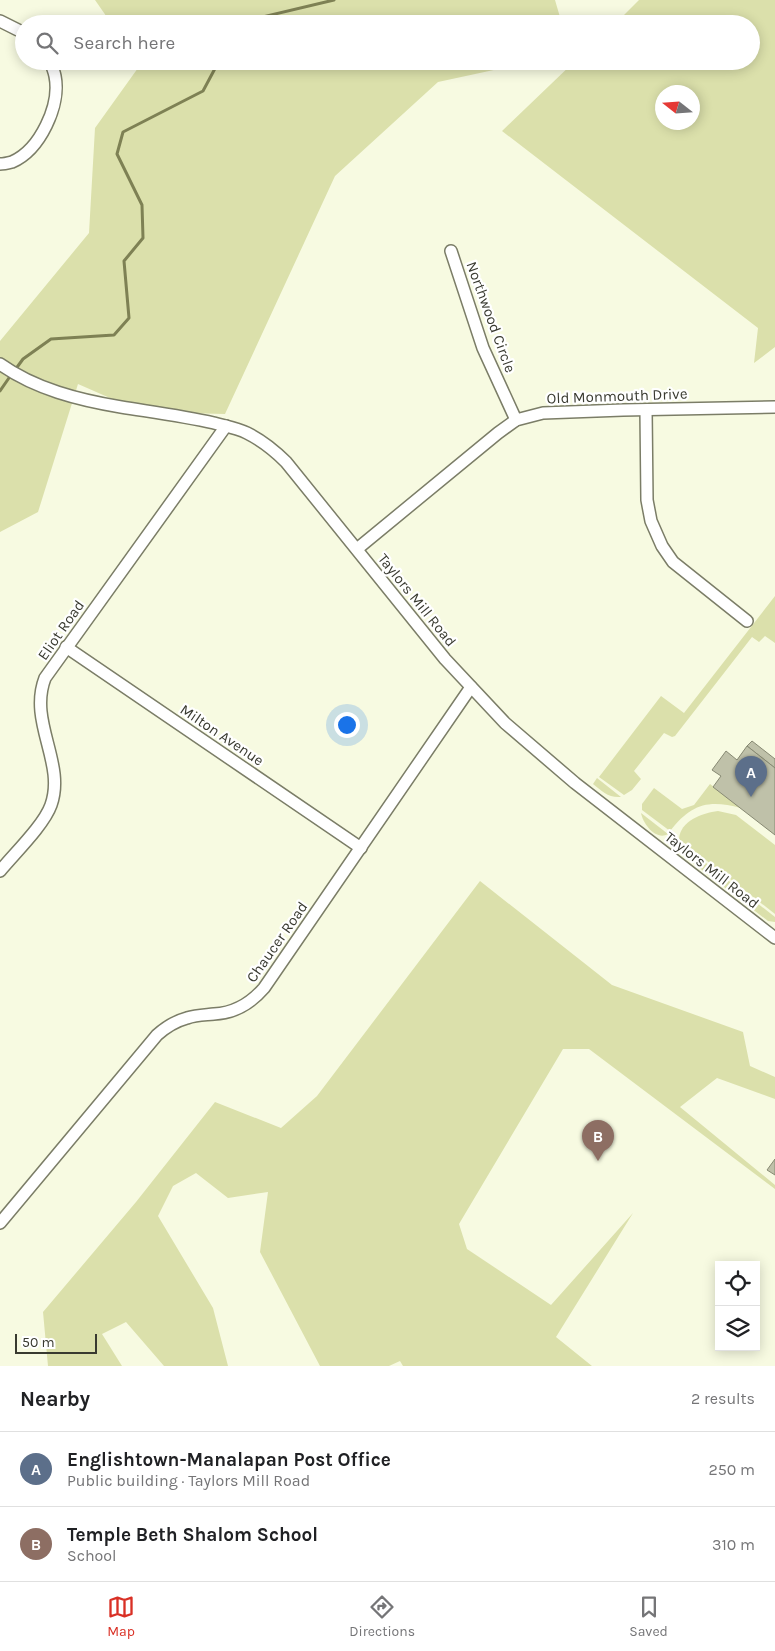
<!DOCTYPE html>
<meta charset="utf-8">
<style>
:root{--surface:#fff;--page:#f2f2f2;--text:#202124;--muted:#757577;--line:#e0e0e0;--accent:#d93025}
body{margin:0;font-family:Karla,sans-serif;background:var(--page);color:var(--text)}
.controls{position:absolute;right:15px;bottom:15px;display:grid;overflow:hidden;border-radius:0px;box-shadow:0 2px 12px #0003}
.controls button{width:45px;height:45px;display:grid;place-items:center;padding:0;border:0;border-bottom:1px solid var(--line);background:var(--surface);color:var(--text);font:25px sans-serif}
.compass{position:absolute;left:655px;top:85px;width:45px;height:45px;border-radius:50%;background:var(--surface);box-shadow:0 2px 12px #0003;rotate:287deg}
.scale{position:absolute;left:15px;bottom:12px;width:82px;box-sizing:border-box;padding-left:5px;border:2px solid #393a30;border-top:0;font-size:14px;line-height:18px;white-space:nowrap;color:#393a30;-webkit-text-stroke:4px #fff;paint-order:stroke}
.you{position:absolute;left:346px;top:724px;width:18px;height:18px;margin:-12px;border:4px solid #fff;border-radius:50%;background:#1a73e8;box-shadow:0 0 0 8px #1a73e833}
.badge{display:grid;place-items:center;width:32px;height:32px;border-radius:50%;background:var(--accent);color:#fff;font-size:16px;font-weight:700}
.pin{position:absolute;translate:-50% -41px;filter:drop-shadow(0 1px 2px #0008)}
.pin::after{content:'';position:absolute;top:26px;width:18px;height:15px;background:inherit;clip-path:polygon(0 0,100% 0,50% 100%)}
.list{margin:0;padding:0;list-style:none}
h2{display:flex;justify-content:space-between;align-items:center;height:65px;margin:0;padding:0 20px;font-size:21px}
h2 small{font-size:16px;font-weight:400;color:var(--muted)}
.list li{display:grid;grid-template-columns:32px 1fr auto;gap:15px;align-items:center;box-sizing:border-box;height:75px;padding:0 20px;border-top:1px solid var(--line)}
.list b{display:block;font-size:19px;white-space:nowrap}
.list p{margin:0;font-size:16px;white-space:nowrap;color:var(--muted)}
.list em{font-size:16px;font-style:normal;color:var(--muted)}
.icon{flex:none;width:28px;height:28px;fill:none;stroke:currentColor;stroke-width:2;stroke-linecap:round;stroke-linejoin:round}
.map{position:relative;flex:none;width:775px;height:1366px;overflow:hidden}
.search{position:absolute;background:var(--surface);box-shadow:0 2px 12px #0003;left:15px;right:15px;top:15px;height:55px;display:flex;align-items:center;gap:12px;box-sizing:border-box;padding:0 18px;border-radius:28px;color:var(--muted);font-size:19px}
.sheet{height:215px;background:var(--surface)}
nav{display:flex;justify-content:space-around;align-items:center;box-sizing:border-box;height:70px;border-top:1px solid var(--line);background:var(--surface);font-size:14px;color:var(--muted)}
nav a{display:grid;justify-items:center;gap:2px}
nav .on{color:var(--accent)}
.map>svg:first-child{display:block}
.green{fill:#dbe0ab;fill-rule:evenodd}
.lines{fill:none;stroke-linecap:round;stroke-linejoin:round}
.stream{stroke:#7e8154;stroke-width:3}
.building{fill:#bfc1a9;stroke:#878973}
.street-casing{stroke:#7b7d67;stroke-width:14}
.street{stroke:#fff;stroke-width:11}
.labels{text-anchor:middle;dominant-baseline:central;stroke-width:4.5;stroke-linejoin:round;paint-order:stroke}
.street-label{font-size:15px;fill:#393a30;stroke:#fff}
</style>
<div class="map">
<svg width="775" height="1366" viewBox="0 0 775 1366">
<rect width="100%" height="100%" fill="#f7fae1"/>
<g class="green">
<polygon points="95,0 555,0 562,24 178,24 178,22 111,23"/>
<path d="M 639,0 L 775,0 L 775,347 L 754,363 L 758,328 L 502,131 L 575,61 L 751,61 L 751,24 L 615,24 ZM 662,92 L 692,92 L 692,122 L 662,122 Z"/>
<polygon points="143,61 535,61 438,82 335,176 225,414 142,412 78,384 38,512 0,532 0,341 89,233 95,128"/>
<polygon points="775,596 775,643 765,636 759,642 752,637 675,736 672,737 664,733 634,771 641,779 632,790 624,795 599,777 661,696 684,713"/>
<path d="M 597,778 L 621,797 C 608,798 602,791 593,784 Z"/>
<path d="M 710,784 L 741,808 C 708,799 691,804 670,831 L 642,810 L 642,804 L 654,788 L 682,809 L 694,805 Z"/>
<path d="M 718,811 L 736,815 L 775,845 L 775,914 L 679,839 C 680,821 702,813 718,811 Z"/>
<path d="M 641,813 L 668,834 C 656,841 643,824 641,813 Z"/>
<polygon points="678,841 775,917 775,922 768,921 684,856 680,850"/>
<polygon points="480,881 612,985 743,1032 750,1066 775,1077 775,1099 717,1078 680,1107 775,1185 775,1189 589,1049 563,1049 459,1224 467,1249 551,1305 633,1213 556,1337 592,1366 403,1366 400,1361 389,1366 320,1366 260,1252 268,1192 228,1198 196,1173 173,1186 158,1216 213,1308 228,1366 164,1366 126,1322 102,1334 122,1366 48,1366 43,1312 136,1202 215,1102 281,1128 317,1096"/>
</g>
<g class="lines">
<g class="stream">
<polyline points="240,24 241,22 334,0"/>
<polyline points="15,370 23,359 51,339 114,335 129,318 124,261 143,238 142,205 117,154 123,132 203,91 219,61"/>
<polyline points="0,391 11,375"/>
</g>
</g>
<g class="building">
<polygon points="752,741 775,759 775,768 747,746"/>
<polygon points="747,746 775,768 775,835 713,787 721,776 712,770 726,751 737,760"/>
<polygon points="775,1159 775,1175 767,1170"/>
</g>
<g class="lines">
<defs>
<g id="street">
<polyline points="0,21 24,33"/>
<path d="M 0,164 C 4,164 8,163 12,162 C 40,150 61,105 55,76 C 54,71 52,66 50,61"/>
<polyline points="451,251 483,348 516,420"/>
<path d="M 0,364 C 35,389 79,400 121,407 C 152,412 183,416 214,423 C 225,426 237,428 247,433 C 261,440 275,451 286,462 L 445,659 L 505,723 L 575,783 L 775,938"/>
<polyline points="646,410 647,500 651,521 662,546 673,562 747,621"/>
<polyline points="357,549 498,433 516,420 543,413 623,410 775,407"/>
<polyline points="66,647 361,848"/>
<path d="M 0,871 C 14,854 44,825 51,805 C 66,763 28,722 45,678 L 226,426"/>
<path d="M 0,1223 L 157,1035 C 166,1027 176,1021 187,1018 C 196,1015 205,1015 214,1014 C 235,1013 251,1003 264,988 L 471,687"/>
</g>
</defs>
<use href="#street" class="street-casing"/>
<use href="#street" class="street"/>
</g>
<g class="labels">
<g class="street-label">
<text transform="translate(491 317) rotate(70)">Northwood Circle</text>
<text transform="translate(617 396) rotate(-2)">Old Monmouth Drive</text>
<text transform="translate(417 600) rotate(51)">Taylors Mill Road</text>
<text transform="translate(61 630) rotate(-55)">Eliot Road</text>
<text transform="translate(222 735) rotate(34)">Milton Avenue</text>
<text transform="translate(712 870) rotate(38)">Taylors Mill Road</text>
<text transform="translate(277 942) rotate(-55)">Chaucer Road</text>
</g>
</g>
</svg>
<div class="controls">
<button><svg class="icon" aria-label="locate" viewBox="0 0 24 24"><circle cx="12" cy="12" r="6"/><path d="M12 2v4M12 18v4M2 12h4M18 12h4"/></svg></button>
<button><svg class="icon" aria-label="layers" viewBox="0 0 24 24"><path d="M12 4l9 5-9 5-9-5zM3 14l9 5 9-5"/></svg></button>
</div>
<svg class="compass" viewBox="-18 -18 36 36"><path d="M0-13l5 13h-10z" fill="#e53935"/><path d="M0 13l5-13h-10z" fill="#757577"/></svg>
<div class="scale">50 m</div>
<div class="you"></div>
<div class="pin badge" style="left:751px;top:797px;background:#5c6f8a">A</div>
<div class="pin badge" style="left:598px;top:1161px;background:#8d6e63">B</div>
<div class="search"><svg class="icon" aria-label="search" viewBox="0 0 24 24"><circle cx="10" cy="10" r="6"/><path d="M15 15l6 6"/></svg>Search here</div>
</div>
<section class="sheet">
<h2>Nearby<small>2 results</small></h2>
<ul class="list">
<li><span class="badge" style="background:#5c6f8a">A</span><div><b>Englishtown-Manalapan Post Office</b><p>Public building · Taylors Mill Road</p></div><em>250 m</em></li>
<li><span class="badge" style="background:#8d6e63">B</span><div><b>Temple Beth Shalom School</b><p>School</p></div><em>310 m</em></li>
</ul>
</section>
<nav>
<a class="on"><svg class="icon" aria-label="map" viewBox="0 0 24 24"><path d="M3 6l6-2 6 2 6-2v14l-6 2-6-2-6 2zM9 4v14M15 6v14"/></svg>Map</a>
<a><svg class="icon" aria-label="directions" viewBox="0 0 24 24"><path d="M12 3l9 9-9 9-9-9zM9 14v-3h6M13 9l2 2-2 2"/></svg>Directions</a>
<a><svg class="icon" aria-label="saved" viewBox="0 0 24 24"><path d="M7 4h10v16l-5-4-5 4z"/></svg>Saved</a>
</nav>
